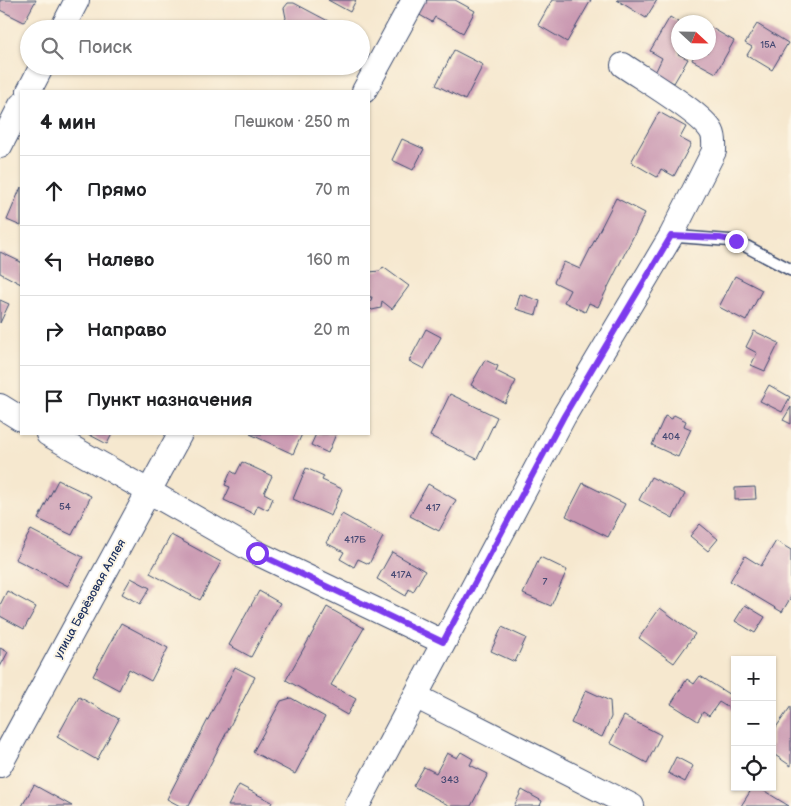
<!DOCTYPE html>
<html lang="ru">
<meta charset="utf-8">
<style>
:root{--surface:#fff;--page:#f6f6f6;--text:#202124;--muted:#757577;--line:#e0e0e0}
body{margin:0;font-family:"Balsamiq Sans",sans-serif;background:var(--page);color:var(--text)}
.controls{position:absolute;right:15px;bottom:15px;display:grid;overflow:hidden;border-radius:0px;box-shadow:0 1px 4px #0004}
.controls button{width:45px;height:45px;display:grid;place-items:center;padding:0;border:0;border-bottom:1px solid var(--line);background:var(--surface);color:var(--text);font:25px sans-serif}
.compass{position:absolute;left:671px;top:15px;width:45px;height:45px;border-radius:50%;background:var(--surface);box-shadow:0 1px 4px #0004;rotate:112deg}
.stop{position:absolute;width:15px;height:15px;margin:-11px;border:4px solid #7c3aed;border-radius:50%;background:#fff}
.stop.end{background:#7c3aed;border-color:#fff;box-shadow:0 1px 5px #0008}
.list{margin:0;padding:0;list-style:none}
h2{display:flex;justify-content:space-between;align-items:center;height:65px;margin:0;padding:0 20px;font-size:21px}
h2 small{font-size:16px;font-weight:400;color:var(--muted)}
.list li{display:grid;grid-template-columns:32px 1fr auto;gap:15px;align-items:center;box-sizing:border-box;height:70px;padding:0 20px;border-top:1px solid var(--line)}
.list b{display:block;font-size:19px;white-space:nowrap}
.list em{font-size:16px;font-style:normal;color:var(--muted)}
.icon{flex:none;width:28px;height:28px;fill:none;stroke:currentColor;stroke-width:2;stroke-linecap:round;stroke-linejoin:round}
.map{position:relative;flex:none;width:791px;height:806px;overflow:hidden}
.search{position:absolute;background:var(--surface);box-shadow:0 1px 4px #0004;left:20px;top:20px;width:350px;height:55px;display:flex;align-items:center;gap:12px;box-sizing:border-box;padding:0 18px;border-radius:28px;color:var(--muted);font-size:19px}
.panel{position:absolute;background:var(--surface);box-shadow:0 1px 4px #0004;left:20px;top:90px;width:350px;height:345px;border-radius:0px}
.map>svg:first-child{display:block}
.building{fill:#c997b1}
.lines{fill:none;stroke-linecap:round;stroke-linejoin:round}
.service-casing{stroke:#3c4b6f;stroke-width:14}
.minor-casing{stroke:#3c4b6f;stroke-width:26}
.service{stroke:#fff;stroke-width:11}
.minor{stroke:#fff;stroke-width:24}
.route{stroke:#7c3aed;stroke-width:6}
.labels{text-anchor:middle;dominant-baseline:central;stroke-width:4;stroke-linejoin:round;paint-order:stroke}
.number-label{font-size:10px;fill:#464973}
.street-label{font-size:12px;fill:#1b2f5e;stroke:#fcf5e5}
</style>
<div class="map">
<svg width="791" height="806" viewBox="0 0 791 806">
<rect width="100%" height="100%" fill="#fcf5e5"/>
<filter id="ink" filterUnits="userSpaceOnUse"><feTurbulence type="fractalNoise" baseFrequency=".02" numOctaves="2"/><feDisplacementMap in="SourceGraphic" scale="10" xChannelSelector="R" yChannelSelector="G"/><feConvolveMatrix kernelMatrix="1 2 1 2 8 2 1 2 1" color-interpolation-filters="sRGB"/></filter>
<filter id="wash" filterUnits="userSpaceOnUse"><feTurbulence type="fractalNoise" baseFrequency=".0096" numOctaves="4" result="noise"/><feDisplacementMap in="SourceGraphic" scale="20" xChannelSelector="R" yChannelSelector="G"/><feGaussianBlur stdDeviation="1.12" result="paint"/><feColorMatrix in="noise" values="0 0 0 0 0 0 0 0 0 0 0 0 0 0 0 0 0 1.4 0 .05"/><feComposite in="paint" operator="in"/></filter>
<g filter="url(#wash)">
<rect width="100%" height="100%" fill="#f6e8cf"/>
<g id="blocks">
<g class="building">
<polygon points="0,0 36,0 24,22 0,10"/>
<polygon points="328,0 356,0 350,12"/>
<polygon points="423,0 455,0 475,11 463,33 435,17 432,22 416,13"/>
<polygon points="552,0 591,0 567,42 538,25"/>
<polygon points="617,0 657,0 646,18"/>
<polygon points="288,3 294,3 328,21 325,29 288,29 282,26 286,18 284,8"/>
<polygon points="670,17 678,22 678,54 688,59 674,83 655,73 662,58 650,51"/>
<polygon points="757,24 788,43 772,70 747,55 752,47 745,43"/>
<polygon points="710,27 734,41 716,73 692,60 696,52 708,52"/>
<polygon points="454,50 483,65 465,100 436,85"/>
<polygon points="659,112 686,127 680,138 691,144 674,176 661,169 657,177 631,162"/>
<polygon points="402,139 424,149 413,170 392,160"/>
<polygon points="21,187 21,226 7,220"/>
<polygon points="616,198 645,213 598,307 589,303 585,312 564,302 570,290 554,282 564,262 580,269"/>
<polygon points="0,252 21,262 21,284 0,273"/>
<polygon points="383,267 409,286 392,309 382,301 381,308 372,310 369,307 372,297 369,297 369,272 380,271"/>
<polygon points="735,276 762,290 746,321 719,307"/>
<polygon points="520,294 540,301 536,315 516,309"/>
<polygon points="0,300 9,304 0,323"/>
<polygon points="426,329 441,337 424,369 409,361"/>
<polygon points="754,331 779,343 765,371 751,365 757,353 746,347"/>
<polygon points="485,360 498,366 496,371 516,381 505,403 471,385"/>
<polygon points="769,385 790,397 782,412 760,401"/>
<polygon points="450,394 497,417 477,459 430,436"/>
<polygon points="791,407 791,424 783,420"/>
<polygon points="674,415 686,421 684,426 691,429 678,457 652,445 665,416 672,419"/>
<polygon points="88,434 112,434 107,444"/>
<polygon points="250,434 302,434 293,454"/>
<polygon points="316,434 336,434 328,453 311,445"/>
<polygon points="242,462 272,476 264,493 273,498 268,510 258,505 254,514 224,500 230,487 225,485 231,471 236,474"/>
<polygon points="306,468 324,476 322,480 342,489 331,516 293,499"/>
<polygon points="651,477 685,494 673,518 639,500"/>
<polygon points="58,480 91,496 72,535 38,519"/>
<polygon points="583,483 625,504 608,537 566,516"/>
<polygon points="428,484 456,500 439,531 410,516"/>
<polygon points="755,487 756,499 735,500 735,488"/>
<polygon points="342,514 383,537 369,564 358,559 354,567 340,559 344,552 326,543"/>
<polygon points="700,524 718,539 708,551 690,536"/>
<polygon points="31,530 83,557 68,586 15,559"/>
<polygon points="171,535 221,562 200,600 150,573"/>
<polygon points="776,541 791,550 791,597 782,612 730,581 745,556 761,566"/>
<polygon points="392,552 425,571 413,592 409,589 406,596 377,579"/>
<polygon points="540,557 567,570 551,606 523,594"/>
<polygon points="131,578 150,588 140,604 122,594"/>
<polygon points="7,591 36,607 24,629 0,616 0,605"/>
<polygon points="259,591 280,603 251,657 229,645"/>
<polygon points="745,605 765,617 755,633 735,621"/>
<polygon points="327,607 364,628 331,685 356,699 347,715 286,680"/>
<polygon points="660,608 695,634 674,663 639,638"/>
<polygon points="121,623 168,648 151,681 129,669 119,690 93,676"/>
<polygon points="502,627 526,638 515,662 491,651"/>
<polygon points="0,648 8,652 0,667"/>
<polygon points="235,667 255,677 189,806 180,806 167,799"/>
<polygon points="700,676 735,698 735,712 719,702 709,716 703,712 698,721 671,704 687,679 694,684"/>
<polygon points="586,690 610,701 611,717 602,737 571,723"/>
<polygon points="79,697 119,719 97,760 57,737"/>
<polygon points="291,698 325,717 295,774 253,752 281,701"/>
<polygon points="791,706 791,766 772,753 772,733"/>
<polygon points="624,716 661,735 647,763 610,743"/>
<polygon points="461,752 473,759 470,765 488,774 471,806 450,806 413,786 424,767 436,773 447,753 457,758"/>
<polygon points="676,757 693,766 685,782 668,773"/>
<polygon points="34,785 72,806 22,806"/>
<polygon points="239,785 272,802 270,806 228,806"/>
<polygon points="753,787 758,787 789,806 741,806"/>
<polygon points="522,790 542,801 540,806 514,806"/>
</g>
</g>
</g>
<g filter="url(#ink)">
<use href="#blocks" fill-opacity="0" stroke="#3c4b6f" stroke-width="1"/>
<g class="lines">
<defs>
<polyline id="service" points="671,236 736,241 791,270"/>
<g id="minor">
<polyline points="62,29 77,0"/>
<polyline points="29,91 42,66"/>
<polyline points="364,91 414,0"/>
<polyline points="0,146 21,105"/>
<polyline points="0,406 21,419"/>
<polyline points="48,434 257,553 443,642"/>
<polyline points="417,697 632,806"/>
<polyline points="0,765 180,434"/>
<path d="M 357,806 L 564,416 L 671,236 L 714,151 C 714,144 715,138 712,132 C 702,113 643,79 623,65"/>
</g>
</defs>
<use href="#service" class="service-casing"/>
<use href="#minor" class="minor-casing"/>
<use href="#service" class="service"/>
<use href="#minor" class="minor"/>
</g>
</g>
<g class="lines" filter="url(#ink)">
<polyline class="route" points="257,553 443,642 564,416 671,236 720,238 736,241"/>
</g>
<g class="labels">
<g class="number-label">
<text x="768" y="45">15А</text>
<text x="671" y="437">404</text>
<text x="65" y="507">54</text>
<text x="433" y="508">417</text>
<text x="355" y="540">417Б</text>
<text x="401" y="575">417А</text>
<text x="545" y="582">7</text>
<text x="450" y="780">343</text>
</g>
<g class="street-label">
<text transform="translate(90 599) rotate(-61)">улица Берёзовая Аллея</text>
</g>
</g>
</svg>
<div class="controls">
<button>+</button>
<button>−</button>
<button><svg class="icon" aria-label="locate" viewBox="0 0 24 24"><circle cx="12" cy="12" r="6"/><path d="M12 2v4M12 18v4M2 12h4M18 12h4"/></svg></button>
</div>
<svg class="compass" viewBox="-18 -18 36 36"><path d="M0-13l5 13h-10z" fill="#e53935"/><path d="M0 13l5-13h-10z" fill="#757577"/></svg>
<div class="stop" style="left:257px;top:553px"></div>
<div class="stop end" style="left:736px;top:241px"></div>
<div class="search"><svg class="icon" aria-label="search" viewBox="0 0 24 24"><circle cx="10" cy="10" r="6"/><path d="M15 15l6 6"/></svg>Поиск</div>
<section class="panel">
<h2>4 мин<small>Пешком · 250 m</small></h2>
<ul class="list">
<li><svg class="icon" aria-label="ahead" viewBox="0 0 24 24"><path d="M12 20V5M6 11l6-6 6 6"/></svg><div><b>Прямо</b></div><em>70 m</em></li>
<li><svg class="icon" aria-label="left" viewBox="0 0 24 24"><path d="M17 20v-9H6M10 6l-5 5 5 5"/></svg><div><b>Налево</b></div><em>160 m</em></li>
<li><svg class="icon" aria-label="right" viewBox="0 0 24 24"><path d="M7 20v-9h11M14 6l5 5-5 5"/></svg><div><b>Направо</b></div><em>20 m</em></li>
<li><svg class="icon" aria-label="arrive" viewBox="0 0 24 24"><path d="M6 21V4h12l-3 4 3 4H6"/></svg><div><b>Пункт назначения</b></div></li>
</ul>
</section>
</div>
